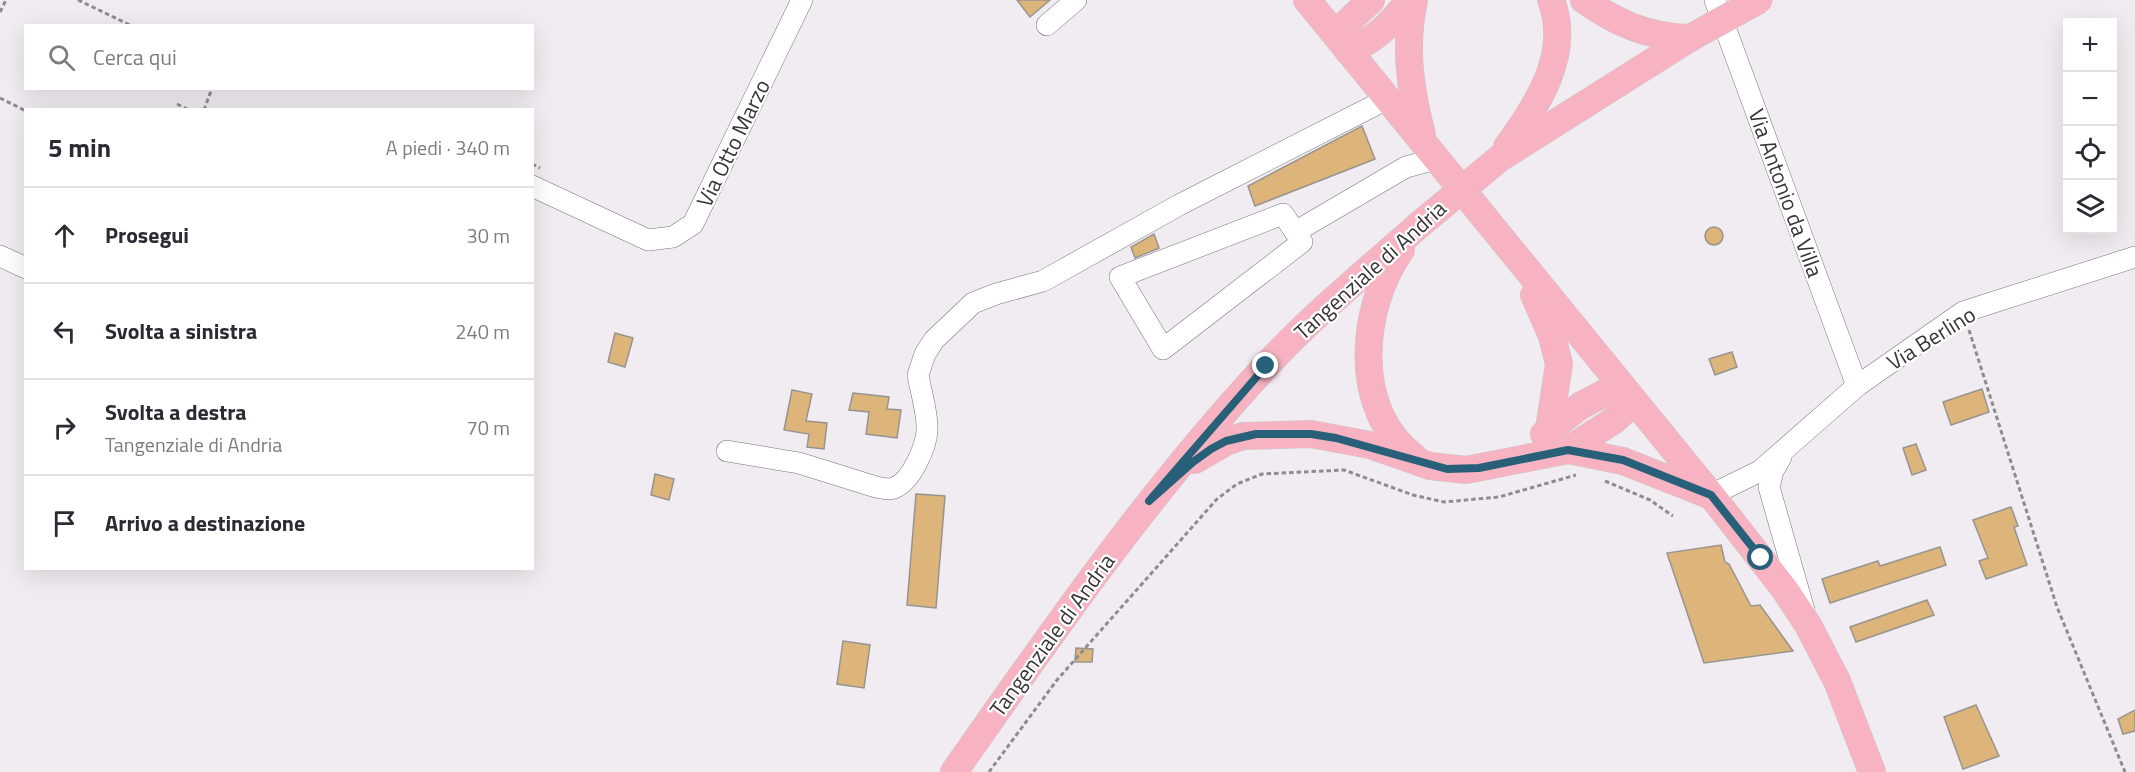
<!DOCTYPE html>
<html lang="it">
<meta charset="utf-8">
<style>
:root{--surface:#fff;--page:#f2f2f3;--text:#2b2b33;--muted:#7c7c81;--line:#e1e1e2}
body{margin:0;font-family:"Titillium Web",sans-serif;background:var(--page);color:var(--text)}
.controls{position:absolute;right:18px;top:18px;display:grid;overflow:hidden;border-radius:0px;box-shadow:0 6px 24px #0002}
.controls button{width:54px;height:54px;display:grid;place-items:center;padding:0;border:0;border-bottom:2px solid var(--line);background:var(--surface);color:var(--text);font:30px sans-serif}
.stop{position:absolute;width:18px;height:18px;margin:-14px;border:4px solid #28607a;border-radius:50%;background:#fff}
.stop.end{background:#28607a;border-color:#fff;box-shadow:0 2px 6px #0008}
.list{margin:0;padding:0;list-style:none}
h2{display:flex;justify-content:space-between;align-items:center;height:78px;margin:0;padding:0 24px;font-size:26px}
h2 small{font-size:20px;font-weight:400;color:var(--muted)}
.list li{display:grid;grid-template-columns:39px 1fr auto;gap:18px;align-items:center;box-sizing:border-box;height:96px;padding:0 24px;border-top:2px solid var(--line)}
.list b{display:block;font-size:22px;white-space:nowrap}
.list p{margin:0;font-size:20px;white-space:nowrap;color:var(--muted)}
.list em{font-size:20px;font-style:normal;color:var(--muted)}
.icon{flex:none;width:33px;height:33px;fill:none;stroke:currentColor;stroke-width:2;stroke-linecap:round;stroke-linejoin:round}
.map{position:relative;flex:none;width:2135px;height:772px;overflow:hidden}
.search{position:absolute;background:var(--surface);box-shadow:0 6px 24px #0002;left:24px;top:24px;width:510px;height:66px;display:flex;align-items:center;gap:15px;box-sizing:border-box;padding:0 21px;border-radius:0px;color:var(--muted);font-size:22px}
.panel{position:absolute;background:var(--surface);box-shadow:0 6px 24px #0002;left:24px;top:108px;width:510px;height:462px;border-radius:0px}
.map>svg:first-child{display:block}
.building{fill:#ddb57a;stroke:#97948f;stroke-width:1.5}
.lines{fill:none;stroke-linecap:round;stroke-linejoin:round}
.minor-casing{stroke:#797479;stroke-width:22}
.major-casing{stroke:#cbcacb;stroke-width:28}
.path{stroke:#8f8b8f;stroke-width:3;stroke-dasharray:4.5 3;stroke-linecap:butt}
.minor{stroke:#fff;stroke-width:21}
.major{stroke:#f7b3c1;stroke-width:27}
.major-bridge-casing{stroke:#cbcacb;stroke-width:28;stroke-linecap:butt}
.major-bridge{stroke:#f7b3c1;stroke-width:27}
.route{stroke:#28607a;stroke-width:8}
.labels{text-anchor:middle;dominant-baseline:central;stroke-width:4.5;stroke-linejoin:round;paint-order:stroke}
.street-label{font-size:22px;fill:#363436;stroke:#fff}
</style>
<div class="map">
<svg width="2135" height="772" viewBox="0 0 2135 772">
<rect width="100%" height="100%" fill="#f1ecf1"/>
<g class="building">
<polygon points="1017,0 1050,0 1030,17"/>
<polygon points="1362,126 1375,159 1255,206 1248,186"/>
<circle cx="1714" cy="236" r="9"/>
<polygon points="1154,234 1159,248 1135,258 1131,247"/>
<polygon points="615,333 633,338 625,367 608,362"/>
<polygon points="1732,352 1737,367 1715,375 1709,359"/>
<polygon points="1982,389 1989,412 1951,425 1943,402"/>
<polygon points="792,390 812,394 806,421 827,423 824,449 807,447 809,434 784,430"/>
<polygon points="853,393 889,397 887,409 901,410 897,438 866,434 869,412 849,410"/>
<polygon points="1916,444 1926,470 1912,475 1903,448"/>
<polygon points="655,474 674,479 669,500 651,495"/>
<polygon points="916,494 945,496 936,608 907,605"/>
<polygon points="2011,507 2018,526 2014,527 2027,565 1986,579 1979,561 1988,558 1973,520"/>
<polygon points="1721,545 1725,562 1729,564 1751,606 1760,605 1793,651 1704,663 1667,553"/>
<polygon points="1940,547 1946,565 1830,603 1822,579 1878,561 1880,566"/>
<polygon points="1927,600 1934,615 1856,642 1850,627"/>
<polygon points="843,641 870,645 864,688 837,684"/>
<polygon points="1076,648 1093,649 1092,662 1075,662"/>
<polygon points="1976,705 1999,756 1963,769 1944,717"/>
<polygon points="2135,710 2135,731 2123,734 2118,719"/>
</g>
<g class="lines">
<defs>
<g id="minor">
<polyline points="1715,0 1857,386"/>
<polyline points="1047,25 1076,0"/>
<polyline points="532,186 648,240 673,237 693,224 802,0"/>
<polygon points="1283,214 1302,242 1163,349 1120,277"/>
<polyline points="1295,232 1406,167 1436,159"/>
<polyline points="0,256 26,268"/>
<path d="M 727,451 L 799,463 L 876,487 C 882,488 888,490 894,488 C 911,482 926,447 927,431 C 928,413 921,393 918,375 L 925,354 L 934,340 L 973,303 L 996,294 L 1043,281 L 1179,205 L 1387,99"/>
<polyline points="1781,457 1773,471 1769,487 1804,610"/>
<polyline points="1711,495 1760,471 1857,386 1963,312 2135,257"/>
</g>
<g id="major">
<polyline points="1307,0 1711,495 1785,590 1808,625 1837,681 1872,772"/>
<path d="M 1414,0 C 1404,48 1410,88 1422,135"/>
<path d="M 1584,0 C 1618,24 1649,37 1690,38"/>
<polyline points="1335,34 1371,0"/>
<path d="M 1348,51 C 1375,41 1392,22 1410,0"/>
<path d="M 1507,147 C 1537,105 1572,54 1551,0"/>
<polyline points="1500,158 1690,38"/>
<path d="M 1401,250 C 1360,308 1351,410 1414,457"/>
<polyline points="1534,295 1552,336 1559,364 1549,429"/>
<polyline points="1544,434 1580,406 1620,385"/>
<polyline points="1568,450 1623,461 1709,495"/>
<polyline points="1195,460 1226,442 1243,436 1311,434 1370,445 1430,466 1466,470 1568,450 1613,421 1634,402"/>
<path d="M 954,772 C 1052,632 1149,492 1266,366 C 1313,315 1367,271 1419,225"/>
</g>
</defs>
<use href="#minor" class="minor-casing"/>
<use href="#major" class="major-casing"/>
<g class="path">
<polyline points="78,0 132,26"/>
<polyline points="0,12 6,0"/>
<polyline points="0,98 26,111"/>
<polyline points="177,104 189,110"/>
<polyline points="204,110 212,88"/>
<polyline points="532,164 540,168"/>
<polyline points="1969,330 2057,607 2125,772"/>
<polyline points="1605,481 1650,500 1673,516"/>
<polyline points="989,772 1057,680 1217,499 1237,484 1262,474 1344,470 1413,495 1444,502 1499,497 1576,475"/>
</g>
<use href="#minor" class="minor"/>
<use href="#major" class="major"/>
<defs>
<g id="major-bridge">
<polyline points="1690,38 1759,0"/>
<polyline points="1419,225 1500,158"/>
</g>
</defs>
<use href="#major-bridge" class="major-bridge-casing"/>
<use href="#major-bridge" class="major-bridge"/>
</g>
<g class="lines">
<polyline class="route" points="1266,366 1149,501 1193,462 1211,449 1226,441 1256,434 1311,434 1336,438 1447,469 1479,468 1568,450 1623,460 1711,495 1761,558"/>
</g>
<g class="labels">
<g class="street-label">
<text transform="translate(733 143) rotate(-64)">Via Otto Marzo</text>
<text transform="translate(1786 193) rotate(70)">Via Antonio da Villa</text>
<text transform="translate(1370 270) rotate(-42)">Tangenziale di Andria</text>
<text transform="translate(1931 338) rotate(-32)">Via Berlino</text>
<text transform="translate(1052 635) rotate(-54)">Tangenziale di Andria</text>
</g>
</g>
</svg>
<div class="controls">
<button>+</button>
<button>−</button>
<button><svg class="icon" aria-label="locate" viewBox="0 0 24 24"><circle cx="12" cy="12" r="6"/><path d="M12 2v4M12 18v4M2 12h4M18 12h4"/></svg></button>
<button><svg class="icon" aria-label="layers" viewBox="0 0 24 24"><path d="M12 4l9 5-9 5-9-5zM3 14l9 5 9-5"/></svg></button>
</div>
<div class="stop" style="left:1761px;top:558px"></div>
<div class="stop end" style="left:1266px;top:366px"></div>
<div class="search"><svg class="icon" aria-label="search" viewBox="0 0 24 24"><circle cx="10" cy="10" r="6"/><path d="M15 15l6 6"/></svg>Cerca qui</div>
<section class="panel">
<h2>5 min<small>A piedi · 340 m</small></h2>
<ul class="list">
<li><svg class="icon" aria-label="ahead" viewBox="0 0 24 24"><path d="M12 20V5M6 11l6-6 6 6"/></svg><div><b>Prosegui</b></div><em>30 m</em></li>
<li><svg class="icon" aria-label="left" viewBox="0 0 24 24"><path d="M17 20v-9H6M10 6l-5 5 5 5"/></svg><div><b>Svolta a sinistra</b></div><em>240 m</em></li>
<li><svg class="icon" aria-label="right" viewBox="0 0 24 24"><path d="M7 20v-9h11M14 6l5 5-5 5"/></svg><div><b>Svolta a destra</b><p>Tangenziale di Andria</p></div><em>70 m</em></li>
<li><svg class="icon" aria-label="arrive" viewBox="0 0 24 24"><path d="M6 21V4h12l-3 4 3 4H6"/></svg><div><b>Arrivo a destinazione</b></div></li>
</ul>
</section>
</div>
